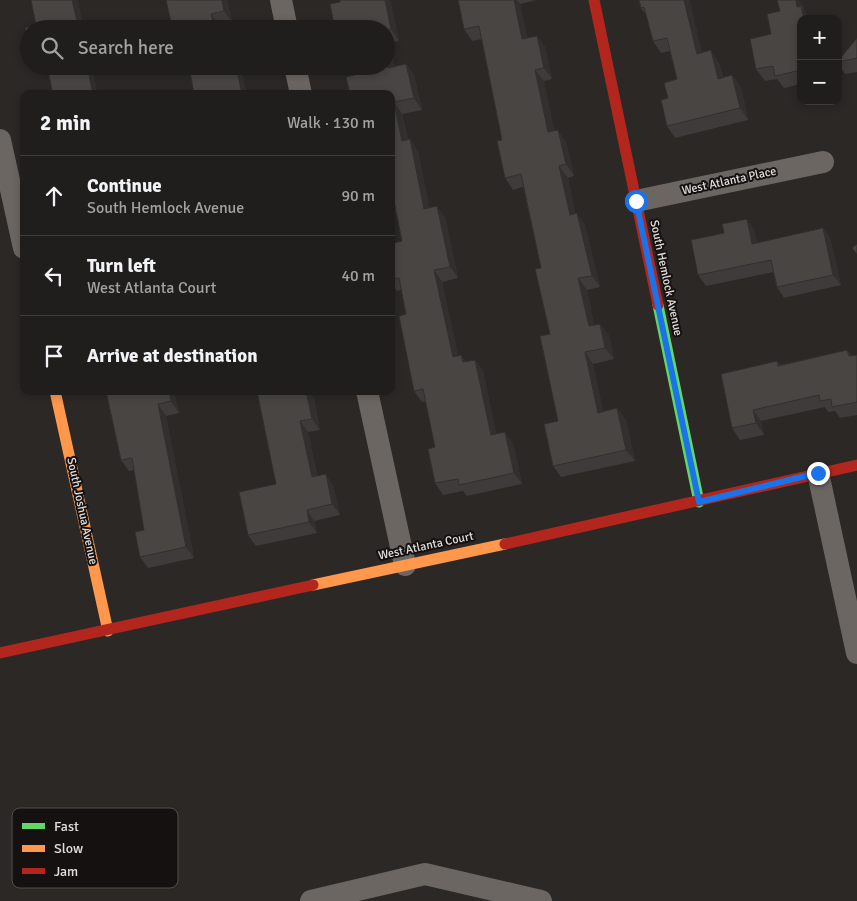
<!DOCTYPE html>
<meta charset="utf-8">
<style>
:root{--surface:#201e1c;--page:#2d2b29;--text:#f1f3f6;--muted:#a2a2a3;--line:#3d3c3b}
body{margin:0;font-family:Signika,sans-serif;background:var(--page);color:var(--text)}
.controls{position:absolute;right:15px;top:15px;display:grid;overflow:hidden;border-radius:10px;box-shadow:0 2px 8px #0003}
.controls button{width:45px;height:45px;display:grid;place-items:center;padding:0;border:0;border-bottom:1px solid var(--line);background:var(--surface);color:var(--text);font:25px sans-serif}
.stop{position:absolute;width:15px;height:15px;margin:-11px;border:4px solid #1a73e8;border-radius:50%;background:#fff}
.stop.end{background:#1a73e8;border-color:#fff;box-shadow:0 1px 5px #0008}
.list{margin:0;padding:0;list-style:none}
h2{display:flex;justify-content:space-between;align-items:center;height:65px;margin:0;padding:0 20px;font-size:21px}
h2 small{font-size:16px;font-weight:400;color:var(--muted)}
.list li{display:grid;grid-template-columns:32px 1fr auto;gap:15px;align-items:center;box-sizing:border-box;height:80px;padding:0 20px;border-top:1px solid var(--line)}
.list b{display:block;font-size:19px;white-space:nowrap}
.list p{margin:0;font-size:16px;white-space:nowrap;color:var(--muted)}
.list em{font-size:16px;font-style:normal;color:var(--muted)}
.icon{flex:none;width:28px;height:28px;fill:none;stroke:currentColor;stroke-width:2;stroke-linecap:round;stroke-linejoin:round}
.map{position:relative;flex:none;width:857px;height:901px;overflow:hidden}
.search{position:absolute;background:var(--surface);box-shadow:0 2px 8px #0003;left:20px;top:20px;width:375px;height:55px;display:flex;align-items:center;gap:12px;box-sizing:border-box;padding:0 18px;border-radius:28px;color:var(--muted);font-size:19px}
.panel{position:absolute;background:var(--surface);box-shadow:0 2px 8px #0003;left:20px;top:90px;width:375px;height:305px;border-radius:10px}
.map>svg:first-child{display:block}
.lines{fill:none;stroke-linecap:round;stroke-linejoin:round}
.street{stroke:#6c6662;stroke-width:22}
.fast{stroke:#63d668;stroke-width:11}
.slow{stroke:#ff974d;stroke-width:11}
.jam{stroke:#b3261e;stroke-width:11}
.wall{fill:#3e3b3a}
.shaded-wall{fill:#32302f}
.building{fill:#484543;stroke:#32302f}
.route{stroke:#1a73e8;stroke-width:6}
.labels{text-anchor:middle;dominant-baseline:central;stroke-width:4;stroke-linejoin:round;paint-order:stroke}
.street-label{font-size:12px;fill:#e3dedc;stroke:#141110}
.key{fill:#141110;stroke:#524e4d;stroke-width:1}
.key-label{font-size:14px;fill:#e3dedc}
</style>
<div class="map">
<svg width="857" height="901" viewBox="0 0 857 901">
<rect width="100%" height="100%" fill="#2b2826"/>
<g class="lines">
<g class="street">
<polyline points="281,0 287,29"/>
<polyline points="295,66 301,94"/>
<polyline points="0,140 24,248"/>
<polyline points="636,201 823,162"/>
<polyline points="367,391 405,565"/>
<polyline points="818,473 857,653"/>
<polyline points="311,901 425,874 541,901"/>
</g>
<polyline class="fast" points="658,305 699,502"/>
<g class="slow">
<polyline points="55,391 108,631"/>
<polyline points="313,585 505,544"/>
</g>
<g class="jam">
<polyline points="594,0 658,305"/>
<polyline points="505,544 857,465"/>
<polyline points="0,653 313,585"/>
</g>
</g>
<g class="wall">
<polygon points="227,0 232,22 219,25 220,29 175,29 171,22"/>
<polygon points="390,0 399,41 389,43 394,66 406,64 414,75 422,110 402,114 408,140 418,151 429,208 445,217 458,278 442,282 458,356 461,355 466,362 475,360 483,371 496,434 513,443 522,484 467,496 463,491 443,495 435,483 435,447 426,401 422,402 414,391 406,314 401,290 397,291 391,283 391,244 402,241 396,213 393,214 391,212 391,94 362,73 386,66 386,29 335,29 340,2"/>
<polygon points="458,0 537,0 520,4 527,38 537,36 545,47 552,79 544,81 554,131 566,142 574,176 568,178 575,213 585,225 600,287 587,290 594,325 609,335 614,359 593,364 603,411 617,408 626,420 635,461 561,477 553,466 558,421 550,334 541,268 523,187 513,190 505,178 502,140 482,39 472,41 464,29"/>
<polygon points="639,0 702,53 719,63 723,77 732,75 741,87 748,120 675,138 667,126 668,98 677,79 670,51 661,53 653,41 647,16 641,8"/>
<polygon points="803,5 804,11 810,19 801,19 801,84 784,88 777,79 765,81 756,69 771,34 780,11"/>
<polygon points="857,38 857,72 845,74 838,64 838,61"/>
<polygon points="823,228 830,238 841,285 784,298 777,287 773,272 706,286 698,275 754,229 757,243"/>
<polygon points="847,350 851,356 857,355 857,415 840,418 835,411 828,412 825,407 761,421 764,435 740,440 732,428 777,361 780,365"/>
<polygon points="106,391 174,391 179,413 166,416 194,558 148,568 140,557 144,530 134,470 129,471 121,460"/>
<polygon points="256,391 308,391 314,399 320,430 308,432 317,475 333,485 340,515 314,521 317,533 256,546 248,535 276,484 257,393"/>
</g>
<g class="shaded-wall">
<polygon points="72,0 78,0 84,29 79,29"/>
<polygon points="222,0 227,0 232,22 224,11"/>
<polygon points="385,0 390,0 399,41 391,29"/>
<polygon points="514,0 517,0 520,4 530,51 522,39"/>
<polygon points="684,0 690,0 705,66 697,54"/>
<polygon points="796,0 799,0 803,5 804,11 810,19 804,19 797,7"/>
<polygon points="211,14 219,25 220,29 215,29"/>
<polygon points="537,36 545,47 552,79 544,68"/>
<polygon points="386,39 389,43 396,79 388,68 386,57"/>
<polygon points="711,50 719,63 726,91 718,79"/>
<polygon points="406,64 414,75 422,110 414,98"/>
<polygon points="87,66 92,66 98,94 93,94"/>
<polygon points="236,66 239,66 242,71 247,94 242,94"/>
<polygon points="535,70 544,81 557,144 548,132"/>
<polygon points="732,75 741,87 748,120 740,108"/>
<polygon points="394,102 402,114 410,152 402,141"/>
<polygon points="558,130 566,142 574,176 566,164"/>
<polygon points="410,139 418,151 432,220 424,209"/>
<polygon points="559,166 568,178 578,226 570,215"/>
<polygon points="437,206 445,217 458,278 450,267"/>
<polygon points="577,213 585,225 600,287 592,276"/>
<polygon points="747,219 754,229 759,254 752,244"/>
<polygon points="823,228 830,238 841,285 833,275"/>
<polygon points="434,270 442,282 461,368 453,357"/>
<polygon points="578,278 587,290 597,338 589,326"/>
<polygon points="600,324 609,335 614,359 605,348"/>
<polygon points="585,352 593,364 606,424 598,413"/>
<polygon points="461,355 469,367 463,362"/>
<polygon points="475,360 483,371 499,446 491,435"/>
<polygon points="169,391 174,391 179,413 171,401"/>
<polygon points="306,391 308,391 314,399 320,430 312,419"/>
<polygon points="158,404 166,416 194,558 186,547"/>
<polygon points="617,408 626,420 635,461 626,450"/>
<polygon points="753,410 761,421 764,435 756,423"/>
<polygon points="300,421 308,432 319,488 312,477"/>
<polygon points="505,432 513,443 522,484 514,473"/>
<polygon points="326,474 333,485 340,515 332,504"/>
<polygon points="307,510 314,521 317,533 309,522"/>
</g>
<g class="building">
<polygon points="31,0 72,0 79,29 29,29 29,44 25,28 36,25"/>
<polygon points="166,0 222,0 224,11 211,14 215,29 181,29 179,21 171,22"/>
<polygon points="340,0 385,0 391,29 386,30 386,29 343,29 343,28 335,29 330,4 340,2"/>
<polygon points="458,0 514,0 522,39 537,36 544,68 535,70 548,132 558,130 566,164 559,166 570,215 577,213 592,276 578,278 589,326 600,324 605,348 585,352 598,413 617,408 626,450 553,466 544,424 558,421 540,336 550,334 535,269 541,268 521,174 505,178 497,141 502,140 479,26 464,29"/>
<polygon points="639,0 684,0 697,54 711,50 718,79 732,75 740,108 667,126 661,100 668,98 664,83 677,79 667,38 653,41 644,7 641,8"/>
<polygon points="777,0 796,0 797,7 801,6 804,19 801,19 801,70 775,76 773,66 756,69 750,39 771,34 767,14 780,11"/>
<polygon points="857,38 857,58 838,62 838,61"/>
<polygon points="386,57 388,68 406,64 414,98 394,102 402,141 410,139 424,209 437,206 450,267 434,270 453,357 461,355 463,362 475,360 491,435 505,432 514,473 459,485 458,479 435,483 428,449 435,447 423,389 414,391 399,316 406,314 399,278 391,279 391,244 402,241 394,201 391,201 391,94 350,94 346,77 362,73 361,66 386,66"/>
<polygon points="47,66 87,66 93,94 40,94 40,93 52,90"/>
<polygon points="189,66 236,66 242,94 194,94"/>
<polygon points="747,219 752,244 823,228 833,275 777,287 771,260 698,275 691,240 724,233 722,224"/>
<polygon points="857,244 857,254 852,248"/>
<polygon points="847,350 849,356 857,355 857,402 832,407 831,399 820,401 819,395 753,410 756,423 732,428 721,374 777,361 778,366"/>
<polygon points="106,391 169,391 171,401 158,404 186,547 140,557 135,532 144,530 132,458 121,460"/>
<polygon points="257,391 306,391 312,419 300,421 312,477 326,474 332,504 307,510 309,522 248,535 239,492 276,484"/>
</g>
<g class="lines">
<polyline class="route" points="636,201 699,502 818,473"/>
</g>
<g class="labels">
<g class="street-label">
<text transform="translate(729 181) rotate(-12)">West Atlanta Place</text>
<text transform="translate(666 278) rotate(78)">South Hemlock Avenue</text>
<text transform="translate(82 511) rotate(78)">South Joshua Avenue</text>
<text transform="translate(426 546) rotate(-12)">West Atlanta Court</text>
</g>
</g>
<rect x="12" y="808" width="166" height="80" rx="8" class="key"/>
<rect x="22" y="823" width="23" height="6" fill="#63d668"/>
<rect x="22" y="845" width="23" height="7" fill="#ff974d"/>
<rect x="22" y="868" width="23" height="6" fill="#b3261e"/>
<g class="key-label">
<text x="54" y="831">Fast</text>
<text x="54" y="853">Slow</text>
<text x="54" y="876">Jam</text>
</g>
</svg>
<div class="controls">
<button>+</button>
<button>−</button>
</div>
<div class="stop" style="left:636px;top:201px"></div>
<div class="stop end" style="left:818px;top:473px"></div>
<div class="search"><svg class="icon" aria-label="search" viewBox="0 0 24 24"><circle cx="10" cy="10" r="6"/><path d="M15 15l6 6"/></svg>Search here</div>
<section class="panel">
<h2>2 min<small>Walk · 130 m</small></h2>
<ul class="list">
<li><svg class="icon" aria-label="ahead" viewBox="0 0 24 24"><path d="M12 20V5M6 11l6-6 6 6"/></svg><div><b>Continue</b><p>South Hemlock Avenue</p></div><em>90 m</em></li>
<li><svg class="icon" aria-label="left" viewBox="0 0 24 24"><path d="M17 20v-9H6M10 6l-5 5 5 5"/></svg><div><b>Turn left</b><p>West Atlanta Court</p></div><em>40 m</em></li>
<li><svg class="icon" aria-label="arrive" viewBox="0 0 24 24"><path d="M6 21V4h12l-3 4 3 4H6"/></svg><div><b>Arrive at destination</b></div></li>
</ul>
</section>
</div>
